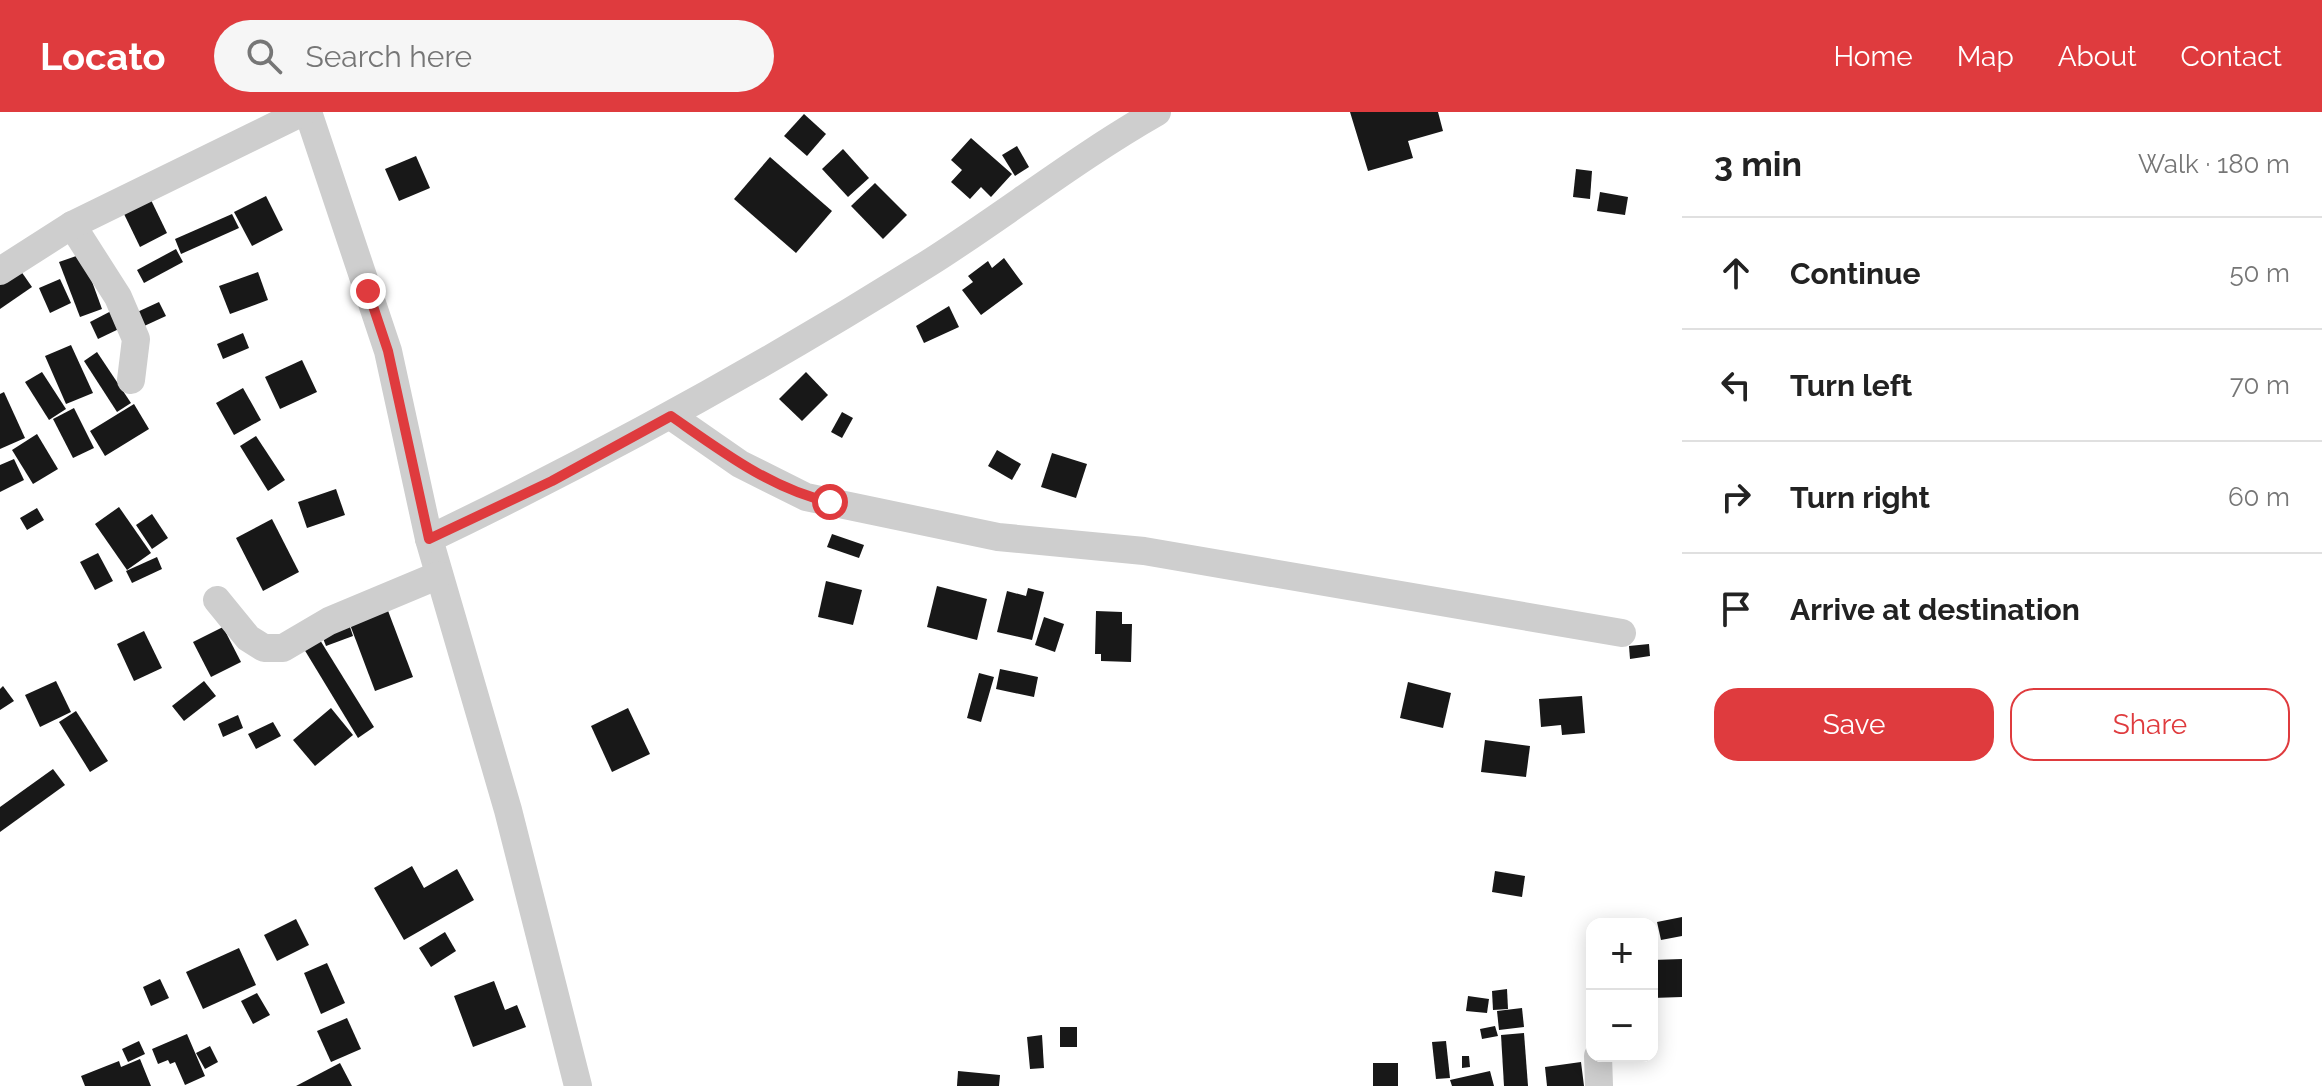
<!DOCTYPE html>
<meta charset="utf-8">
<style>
:root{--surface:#fff;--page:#f6f6f6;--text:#222;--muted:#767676;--line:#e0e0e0;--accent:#df3b3e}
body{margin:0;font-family:Raleway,sans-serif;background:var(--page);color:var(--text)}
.controls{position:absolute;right:24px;bottom:24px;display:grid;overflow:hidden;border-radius:16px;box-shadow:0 4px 20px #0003}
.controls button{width:72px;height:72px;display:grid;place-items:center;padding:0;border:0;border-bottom:2px solid var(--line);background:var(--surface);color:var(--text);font:40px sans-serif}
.stop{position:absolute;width:24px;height:24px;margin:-18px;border:6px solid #df3b3e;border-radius:50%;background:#fff}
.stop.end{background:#df3b3e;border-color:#fff;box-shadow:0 2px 8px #0008}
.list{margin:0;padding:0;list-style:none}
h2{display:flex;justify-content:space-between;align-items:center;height:104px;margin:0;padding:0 32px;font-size:34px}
h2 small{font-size:26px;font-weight:400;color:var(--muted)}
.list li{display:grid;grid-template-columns:52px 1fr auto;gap:24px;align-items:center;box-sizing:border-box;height:112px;padding:0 32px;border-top:2px solid var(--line)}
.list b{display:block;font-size:30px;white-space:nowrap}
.list em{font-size:26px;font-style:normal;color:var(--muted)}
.actions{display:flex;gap:16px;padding:24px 32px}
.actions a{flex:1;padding:18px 0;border:2px solid var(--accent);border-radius:24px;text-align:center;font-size:28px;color:var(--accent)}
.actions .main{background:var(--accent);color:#fff}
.icon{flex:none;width:44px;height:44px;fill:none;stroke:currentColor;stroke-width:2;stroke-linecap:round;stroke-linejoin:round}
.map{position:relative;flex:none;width:1682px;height:974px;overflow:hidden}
header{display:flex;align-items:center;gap:48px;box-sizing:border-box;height:112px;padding:0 40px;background:var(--accent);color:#fff}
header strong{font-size:38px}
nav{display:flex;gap:44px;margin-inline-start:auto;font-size:28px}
.search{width:560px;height:72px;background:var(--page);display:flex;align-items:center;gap:20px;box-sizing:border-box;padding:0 28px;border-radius:44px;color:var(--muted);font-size:30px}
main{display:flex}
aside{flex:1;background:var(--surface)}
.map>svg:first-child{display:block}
.building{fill:#181818}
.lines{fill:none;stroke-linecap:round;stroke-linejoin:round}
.minor{stroke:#cecece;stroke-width:28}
.route{stroke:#df3b3e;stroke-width:10}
</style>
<header>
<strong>Locato</strong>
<div class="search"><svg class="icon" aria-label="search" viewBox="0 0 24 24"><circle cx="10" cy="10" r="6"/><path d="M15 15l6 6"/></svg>Search here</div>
<nav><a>Home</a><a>Map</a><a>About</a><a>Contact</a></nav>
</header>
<main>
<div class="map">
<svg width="1682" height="974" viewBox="0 0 1682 974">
<rect width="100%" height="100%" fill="#fff"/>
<g class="building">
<polygon points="1350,0 1438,0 1443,19 1408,29 1413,46 1368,59"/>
<polygon points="804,2 826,22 807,44 784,24"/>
<polygon points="971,26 1012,62 991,85 981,75 970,87 951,70 962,58 951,48"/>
<polygon points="1017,34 1029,55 1015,64 1002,43"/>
<polygon points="843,37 869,66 848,85 822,57"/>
<polygon points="416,44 430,76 399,89 385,57"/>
<polygon points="770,45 832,99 796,141 734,87"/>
<polygon points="1576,57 1592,59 1590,87 1573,85"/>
<polygon points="875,71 907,103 883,127 851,94"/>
<polygon points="1600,80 1628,85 1625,103 1597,99"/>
<polygon points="266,84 283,118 252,134 234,100"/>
<polygon points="151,88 167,121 140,135 124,102"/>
<polygon points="232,102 239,116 181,142 175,127"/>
<polygon points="176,137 183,150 144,171 137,158"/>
<polygon points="82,142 102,197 80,205 59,150"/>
<polygon points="1004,146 1023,172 981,203 962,178 973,170 968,164 988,149 992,156"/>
<polygon points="16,152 32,175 0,197 0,163"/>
<polygon points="258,160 268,188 230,202 219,174"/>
<polygon points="60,167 71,191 50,201 39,176"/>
<polygon points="159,190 166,204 142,215 135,201"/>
<polygon points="949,194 959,215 924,231 916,214"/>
<polygon points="115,197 123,215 98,227 90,210"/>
<polygon points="243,221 249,236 223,247 217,232"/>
<polygon points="71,233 93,281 66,292 45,244"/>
<polygon points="97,240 131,291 117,300 84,249"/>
<polygon points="302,248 317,280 280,297 265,265"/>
<polygon points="42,260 66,297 49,308 25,270"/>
<polygon points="806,260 828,283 802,309 779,287"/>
<polygon points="243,276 261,308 234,323 216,291"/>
<polygon points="4,280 25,326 0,337 0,282"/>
<polygon points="134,292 149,317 105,344 90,319"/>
<polygon points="74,296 94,336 73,346 53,307"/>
<polygon points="842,300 853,306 842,326 831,320"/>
<polygon points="37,322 58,357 33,372 12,338"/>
<polygon points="256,324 285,368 268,379 240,334"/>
<polygon points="997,338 1021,352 1012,368 988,354"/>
<polygon points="1052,341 1087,352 1076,386 1041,375"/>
<polygon points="14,347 24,368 0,380 0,353"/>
<polygon points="336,377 345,403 307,416 298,390"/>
<polygon points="119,395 151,441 127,458 95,412"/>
<polygon points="37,396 44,408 27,418 20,406"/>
<polygon points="152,402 168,426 152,437 136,413"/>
<polygon points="272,407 299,460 263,479 236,426"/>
<polygon points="832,422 864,433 859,446 827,435"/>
<polygon points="98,441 113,469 95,478 80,450"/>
<polygon points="157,445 162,457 132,471 126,459"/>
<polygon points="826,469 862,478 853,513 818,505"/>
<polygon points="937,474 987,487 977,528 927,515"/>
<polygon points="1028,476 1044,480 1032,528 997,520 1007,479 1026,484"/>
<polygon points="387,496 413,565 375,579 349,510"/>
<polygon points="1096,499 1122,500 1122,512 1132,512 1131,550 1101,549 1101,542 1095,542"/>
<polygon points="1044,505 1064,512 1055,540 1035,533"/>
<polygon points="347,506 353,524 326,534 319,516"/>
<polygon points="223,515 241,550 211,565 193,530"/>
<polygon points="144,519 162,556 134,569 117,532"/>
<polygon points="320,528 374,615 358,626 304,537"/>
<polygon points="1649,532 1650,544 1630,547 1629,534"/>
<polygon points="1000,557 1038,565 1034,585 996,577"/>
<polygon points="979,561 994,565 981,610 967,606"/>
<polygon points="56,569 71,600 40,615 25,583"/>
<polygon points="204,569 216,584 184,609 172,594"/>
<polygon points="1408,570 1451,581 1443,616 1400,606"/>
<polygon points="3,574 14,589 0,598 0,577"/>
<polygon points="1582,584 1585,621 1562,623 1561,613 1541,615 1539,587"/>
<polygon points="331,596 353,623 315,654 293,628"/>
<polygon points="628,596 650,642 612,660 591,614"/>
<polygon points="76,599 108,649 90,660 59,610"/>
<polygon points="238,603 243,616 223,625 218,612"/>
<polygon points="273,610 281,624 256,637 248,622"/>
<polygon points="1485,628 1530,634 1526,665 1481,660"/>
<polygon points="53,657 65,673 0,720 0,695"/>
<polygon points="412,754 424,776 457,757 474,788 404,828 374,776"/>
<polygon points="1495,759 1525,764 1522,785 1492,780"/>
<polygon points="1682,805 1682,824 1661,828 1657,810"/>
<polygon points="296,807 309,833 277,849 264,823"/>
<polygon points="445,820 456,839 431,855 419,836"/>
<polygon points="239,836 256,873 203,897 186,860"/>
<polygon points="1682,847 1682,885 1652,886 1652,848"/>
<polygon points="327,851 345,891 321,902 304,861"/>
<polygon points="160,867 169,886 151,894 143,875"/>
<polygon points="494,869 505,898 517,893 526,915 473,935 454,884"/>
<polygon points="1507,877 1508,897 1493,898 1492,879"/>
<polygon points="257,881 270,903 253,912 241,889"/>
<polygon points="1468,884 1489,887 1487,901 1466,899"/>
<polygon points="1522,896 1524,915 1499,918 1497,899"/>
<polygon points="347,906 361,937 331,950 317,919"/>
<polygon points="1495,914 1498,924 1482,927 1480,917"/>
<rect x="1060" y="915" width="17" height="20"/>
<polygon points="1524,921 1528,974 1504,974 1501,923"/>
<polygon points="187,922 205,964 185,973 175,950 170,952 168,948 158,952 152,937"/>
<polygon points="1042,923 1044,956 1030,957 1027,925"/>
<polygon points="139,929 145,942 128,950 122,937"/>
<polygon points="1446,929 1450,966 1436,967 1432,930"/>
<polygon points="210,934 218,950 205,957 196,941"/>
<polygon points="1462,944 1469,944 1470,955 1462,956"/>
<polygon points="140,947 151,974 85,974 81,964 119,949 121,955"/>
<polygon points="1581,950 1584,974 1547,974 1545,955"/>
<polygon points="340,951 352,974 296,974"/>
<rect x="1373" y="951" width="25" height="23"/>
<polygon points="958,959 1000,963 999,974 957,974"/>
<polygon points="1490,959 1494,974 1452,974 1450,968"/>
</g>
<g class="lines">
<g class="minor">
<polyline points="308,0 388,239 429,427 508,698 578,974"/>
<polyline points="72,113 118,185 136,227 131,268"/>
<polyline points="0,159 72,113 303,0"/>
<polyline points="671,304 740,352 806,385 998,425 1144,439 1622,521"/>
<path d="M 429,427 C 601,344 768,252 929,151 C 1006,102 1078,45 1157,0"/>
<polyline points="217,488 248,526 264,536 283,536 329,509 439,463"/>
<polyline points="1598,944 1599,974"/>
</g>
</g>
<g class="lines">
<path class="route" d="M 368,179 L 388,239 L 429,427 L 552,369 L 671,304 C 720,338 771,377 830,390"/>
</g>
</svg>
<div class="controls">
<button>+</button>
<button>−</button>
</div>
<div class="stop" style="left:830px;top:390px"></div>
<div class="stop end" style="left:368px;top:179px"></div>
</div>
<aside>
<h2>3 min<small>Walk · 180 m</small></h2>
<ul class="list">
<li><svg class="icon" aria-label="ahead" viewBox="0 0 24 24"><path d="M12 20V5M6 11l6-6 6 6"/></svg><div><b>Continue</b></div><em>50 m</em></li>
<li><svg class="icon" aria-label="left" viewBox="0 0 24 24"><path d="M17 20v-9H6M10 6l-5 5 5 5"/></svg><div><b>Turn left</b></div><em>70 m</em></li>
<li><svg class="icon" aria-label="right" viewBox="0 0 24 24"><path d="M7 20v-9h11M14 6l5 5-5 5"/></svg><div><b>Turn right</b></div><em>60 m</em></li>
<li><svg class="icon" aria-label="arrive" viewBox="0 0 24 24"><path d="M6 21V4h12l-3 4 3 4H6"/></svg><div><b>Arrive at destination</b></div></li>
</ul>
<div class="actions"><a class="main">Save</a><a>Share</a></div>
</aside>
</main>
